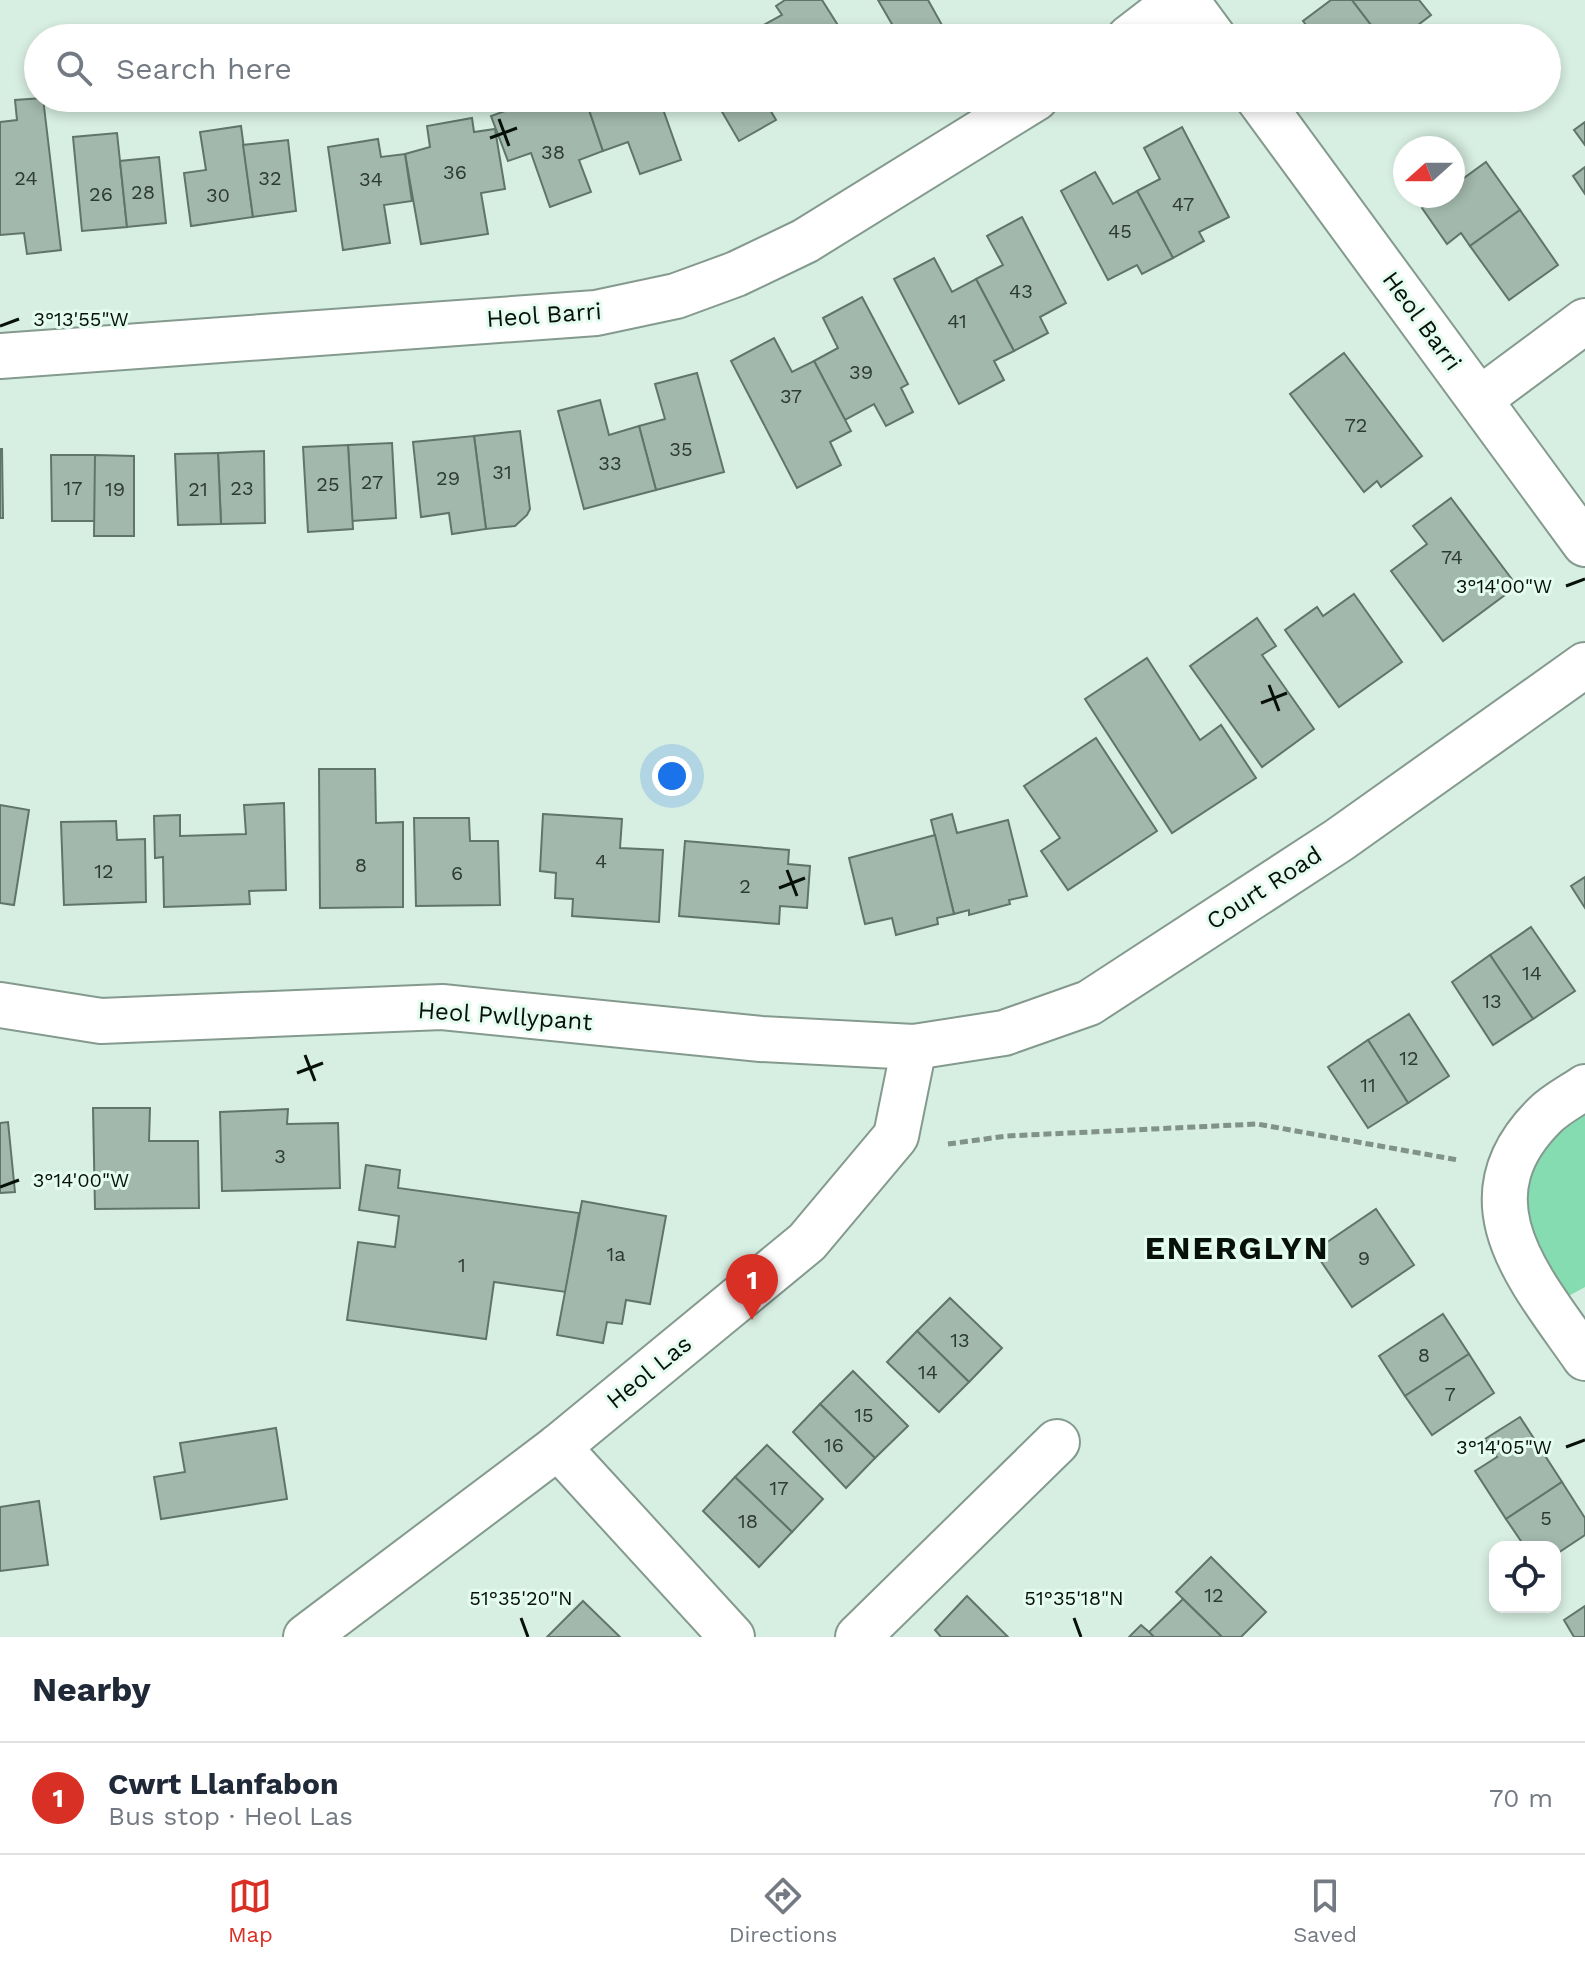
<!DOCTYPE html>
<meta charset="utf-8">
<style>
:root{--surface:#fff;--page:#f2f2f3;--text:#1f2937;--muted:#747a83;--line:#e0e1e3;--accent:#d93025}
body{margin:0;font-family:"Work Sans",sans-serif;background:var(--page);color:var(--text)}
.controls{position:absolute;right:24px;bottom:24px;display:grid;overflow:hidden;border-radius:16px;box-shadow:0 4px 12px #0003}
.controls button{width:72px;height:72px;display:grid;place-items:center;padding:0;border:0;border-bottom:2px solid var(--line);background:var(--surface);color:var(--text);font:40px sans-serif}
.compass{position:absolute;left:1393px;top:136px;width:72px;height:72px;border-radius:50%;background:var(--surface);box-shadow:0 4px 12px #0003;rotate:249deg}
.you{position:absolute;left:672px;top:776px;width:28px;height:28px;margin:-20px;border:6px solid #fff;border-radius:50%;background:#1a73e8;box-shadow:0 0 0 12px #1a73e833}
.badge{display:grid;place-items:center;width:52px;height:52px;border-radius:50%;background:var(--accent);color:#fff;font-size:26px;font-weight:700}
.pin{position:absolute;translate:-50% -66px;filter:drop-shadow(0 2px 4px #0008)}
.pin::after{content:'';position:absolute;top:42px;width:28px;height:24px;background:inherit;clip-path:polygon(0 0,100% 0,50% 100%)}
.list{margin:0;padding:0;list-style:none}
h2{display:flex;justify-content:space-between;align-items:center;height:104px;margin:0;padding:0 32px;font-size:34px}
h2 small{font-size:26px;font-weight:400;color:var(--muted)}
.list li{display:grid;grid-template-columns:52px 1fr auto;gap:24px;align-items:center;box-sizing:border-box;height:112px;padding:0 32px;border-top:2px solid var(--line)}
.list b{display:block;font-size:30px;white-space:nowrap}
.list p{margin:0;font-size:26px;white-space:nowrap;color:var(--muted)}
.list em{font-size:26px;font-style:normal;color:var(--muted)}
.icon{flex:none;width:44px;height:44px;fill:none;stroke:currentColor;stroke-width:2;stroke-linecap:round;stroke-linejoin:round}
.map{position:relative;flex:none;width:1585px;height:1637px;overflow:hidden}
.search{position:absolute;background:var(--surface);box-shadow:0 4px 12px #0003;left:24px;right:24px;top:24px;height:88px;display:flex;align-items:center;gap:20px;box-sizing:border-box;padding:0 28px;border-radius:44px;color:var(--muted);font-size:30px}
.sheet{height:216px;background:var(--surface)}
nav{display:flex;justify-content:space-around;align-items:center;box-sizing:border-box;height:112px;border-top:2px solid var(--line);background:var(--surface);font-size:22px;color:var(--muted)}
nav a{display:grid;justify-items:center;gap:4px}
nav .on{color:var(--accent)}
.map>svg:first-child{display:block}
.green{fill:#85dcb1}
.building{fill:#a2b8ac;stroke:#607569;stroke-width:2}
.lines{fill:none;stroke-linecap:round;stroke-linejoin:round}
.minor-casing{stroke:#849a8e;stroke-width:48}
.path{stroke:#819289;stroke-width:5;stroke-dasharray:8 4;stroke-linecap:butt}
.minor{stroke:#fff;stroke-width:44}
.ticks{fill:none;stroke:#08100c;stroke-width:3}
.labels{text-anchor:middle;dominant-baseline:central;stroke-width:6;stroke-linejoin:round;paint-order:stroke}
.number-label{font-size:20px;fill:#2e3a34}
.street-label{font-size:24px;fill:#08100c;stroke:#e4fcef}
.district-label{font-size:32px;font-weight:bold;letter-spacing:2px;fill:#08100c;stroke:#e4fcef}
.ticks-label{font-size:20px;text-anchor:middle;fill:#08100c;stroke:#e4fcef;stroke-width:6;stroke-linejoin:round;paint-order:stroke}
</style>
<div class="map">
<svg width="1585" height="1637" viewBox="0 0 1585 1637">
<rect width="100%" height="100%" fill="#d7eee2"/>
<polygon class="green" points="1585,1108 1585,1287 1565,1298 1528,1234 1526,1183 1538,1155 1555,1130"/>
<g class="building">
<polygon points="785,0 822,0 846,38 761,38 756,29 782,15 776,6"/>
<polygon points="878,0 928,0 942,25 919,38 900,38"/>
<polygon points="1331,0 1352,0 1381,38 1316,38 1303,21"/>
<polygon points="1352,0 1419,0 1431,15 1401,38 1381,38"/>
<polygon points="724,29 729,38 708,38"/>
<polygon points="756,29 761,38 741,38"/>
<polygon points="43,98 61,250 27,254 24,233 0,235 0,122 17,120 15,100"/>
<polygon points="541,98 585,98 603,151 579,160 591,192 550,207 531,153 508,161 491,116"/>
<polygon points="585,98 659,98 681,160 640,174 628,142 603,151"/>
<polygon points="714,98 786,98 769,108 776,120 739,141"/>
<polygon points="795,98 817,98 802,107"/>
<polygon points="472,118 474,132 495,129 505,189 481,193 488,234 421,244 405,154 430,147 427,126"/>
<polygon points="1585,122 1585,145 1574,130"/>
<polygon points="241,126 253,217 191,226 184,173 206,170 200,132"/>
<polygon points="1182,127 1229,217 1199,232 1204,241 1173,258 1137,191 1160,179 1144,148"/>
<polygon points="117,133 127,227 82,231 73,137"/>
<polygon points="378,139 381,157 405,154 412,201 384,205 390,243 343,250 328,147"/>
<polygon points="288,140 296,211 253,217 243,145"/>
<polygon points="159,157 166,223 127,227 120,161"/>
<polygon points="1486,162 1520,210 1470,246 1461,233 1447,244 1422,208 1439,196 1453,196 1453,186"/>
<polygon points="1585,167 1585,194 1573,176"/>
<polygon points="1095,172 1113,204 1137,191 1173,258 1142,274 1137,265 1108,280 1061,191"/>
<polygon points="1520,210 1558,265 1509,300 1470,246"/>
<polygon points="1022,217 1066,303 1040,317 1048,333 1014,351 976,279 1003,265 987,236"/>
<polygon points="934,258 952,292 976,279 1014,351 994,361 1004,380 959,404 894,279"/>
<polygon points="862,297 908,384 901,388 913,412 886,426 874,404 845,420 814,361 838,348 823,318"/>
<polygon points="774,338 792,372 814,361 851,431 830,442 841,465 797,488 731,361"/>
<polygon points="1344,353 1422,456 1381,487 1377,481 1364,492 1290,394"/>
<polygon points="697,373 724,472 656,490 639,426 665,419 655,384"/>
<polygon points="600,400 609,435 639,426 656,490 584,509 558,411"/>
<polygon points="520,431 530,509 527,515 515,526 486,529 474,436"/>
<polygon points="474,436 486,529 452,534 449,513 421,517 413,442"/>
<polygon points="392,443 396,518 352,521 348,445"/>
<polygon points="348,445 353,529 308,532 303,447"/>
<polygon points="0,449 2,449 3,518 0,518"/>
<polygon points="264,451 265,523 221,524 218,453"/>
<polygon points="218,453 221,524 178,525 175,454"/>
<polygon points="51,455 95,455 95,521 52,521"/>
<polygon points="95,455 134,456 134,536 94,536"/>
<polygon points="1451,498 1517,586 1443,641 1391,571 1427,544 1413,526"/>
<polygon points="1354,594 1402,662 1339,707 1285,630 1317,607 1323,616"/>
<polygon points="1257,618 1276,646 1262,655 1314,729 1262,767 1190,666"/>
<polygon points="1147,658 1200,740 1221,725 1256,778 1172,833 1085,699"/>
<polygon points="1096,738 1157,831 1068,890 1041,851 1060,838 1024,786"/>
<polygon points="319,769 375,769 376,823 403,822 403,907 320,908"/>
<polygon points="284,803 286,890 249,891 250,904 164,907 163,857 155,858 154,816 180,815 180,836 246,834 244,805"/>
<polygon points="0,805 29,810 14,905 0,903"/>
<polygon points="543,814 622,819 620,848 663,850 659,922 572,916 573,899 555,898 556,873 540,871"/>
<polygon points="952,814 957,833 1008,820 1027,896 1009,900 1010,904 969,915 969,910 954,914 931,820"/>
<polygon points="414,818 469,818 470,841 498,841 500,905 416,906"/>
<polygon points="116,821 117,840 145,839 146,902 64,905 61,822"/>
<polygon points="935,835 954,914 937,918 938,924 896,935 892,918 865,924 849,858"/>
<polygon points="685,841 789,850 788,864 810,866 807,908 780,906 779,924 679,916"/>
<polygon points="1585,877 1585,908 1571,886"/>
<polygon points="1531,927 1575,991 1533,1019 1490,955"/>
<polygon points="1490,955 1533,1019 1493,1045 1452,982"/>
<polygon points="1409,1014 1449,1076 1408,1103 1368,1040"/>
<polygon points="1368,1040 1408,1103 1368,1128 1328,1067"/>
<polygon points="93,1108 150,1108 149,1141 198,1141 199,1208 95,1209"/>
<polygon points="288,1109 287,1124 338,1123 340,1188 222,1191 220,1112"/>
<polygon points="8,1122 15,1192 0,1193 0,1123"/>
<polygon points="366,1165 400,1170 398,1188 579,1213 566,1292 494,1282 486,1339 347,1320 358,1242 395,1247 399,1216 359,1210"/>
<polygon points="582,1201 666,1216 650,1304 626,1300 622,1324 607,1322 603,1343 557,1335"/>
<polygon points="1376,1209 1414,1265 1352,1307 1314,1251"/>
<polygon points="950,1298 1002,1348 969,1382 917,1331"/>
<polygon points="1443,1314 1469,1354 1405,1396 1379,1356"/>
<polygon points="917,1331 969,1382 939,1412 887,1362"/>
<polygon points="1469,1354 1494,1393 1432,1435 1405,1396"/>
<polygon points="853,1371 908,1426 875,1458 820,1404"/>
<polygon points="820,1404 875,1458 846,1488 793,1432"/>
<polygon points="1520,1417 1562,1482 1506,1519 1475,1471 1497,1457 1485,1439"/>
<polygon points="276,1428 287,1499 161,1519 154,1477 185,1472 180,1443"/>
<polygon points="767,1445 823,1499 792,1532 735,1477"/>
<polygon points="735,1477 792,1532 759,1567 703,1511"/>
<polygon points="1562,1482 1585,1518 1585,1535 1555,1555 1555,1547 1525,1547 1506,1519"/>
<polygon points="39,1501 48,1565 0,1571 0,1507"/>
<polygon points="1211,1557 1266,1612 1241,1637 1222,1637 1176,1592"/>
<polygon points="967,1596 1008,1637 941,1637 935,1630"/>
<polygon points="1183,1599 1222,1637 1154,1637 1149,1632"/>
<polygon points="583,1601 620,1637 547,1637"/>
<polygon points="1585,1606 1585,1637 1574,1637 1564,1620"/>
<polygon points="1141,1625 1149,1632 1154,1637 1129,1637"/>
</g>
<g class="lines">
<defs>
<g id="minor">
<polyline points="1186,0 1214,38"/>
<polyline points="1129,38 1178,0"/>
<polyline points="1258,98 1585,544"/>
<polyline points="0,356 596,313 676,296 736,274 805,241 1036,98"/>
<polyline points="1480,399 1585,321"/>
<polyline points="0,1005 101,1021 442,1007 761,1039 914,1047 1004,1033 1089,1003 1339,840 1585,665"/>
<path d="M 1585,1087 C 1572,1096 1556,1104 1545,1115 C 1458,1201 1531,1280 1585,1358"/>
<polyline points="558,1447 732,1637"/>
<polyline points="306,1637 558,1447 807,1242 896,1136 914,1047"/>
<polyline points="858,1637 1057,1442"/>
</g>
</defs>
<use href="#minor" class="minor-casing"/>
<polyline class="path" points="948,1144 1007,1136 1257,1124 1458,1160"/>
<use href="#minor" class="minor"/>
</g>
<path class="ticks" d="M 499,119 L 509,146M 490,138 L 517,128M 0,326 L 19,319M 1566,586 L 1585,579M 1269,685 L 1279,711M 1261,703 L 1287,693M 787,870 L 797,896M 779,888 L 805,878M 305,1055 L 315,1081M 297,1073 L 323,1063M 0,1187 L 19,1180M 1566,1447 L 1585,1440M 521,1618 L 528,1637M 1074,1618 L 1081,1637"/>
<g class="labels">
<g class="number-label">
<text x="553" y="152">38</text>
<text x="455" y="172">36</text>
<text x="26" y="178">24</text>
<text x="270" y="178">32</text>
<text x="371" y="179">34</text>
<text x="143" y="192">28</text>
<text x="101" y="194">26</text>
<text x="218" y="195">30</text>
<text x="1183" y="204">47</text>
<text x="1120" y="231">45</text>
<text x="1021" y="291">43</text>
<text x="957" y="321">41</text>
<text x="861" y="372">39</text>
<text x="791" y="396">37</text>
<text x="1356" y="425">72</text>
<text x="681" y="449">35</text>
<text x="610" y="463">33</text>
<text x="502" y="472">31</text>
<text x="448" y="478">29</text>
<text x="372" y="482">27</text>
<text x="328" y="484">25</text>
<text x="73" y="488">17</text>
<text x="242" y="488">23</text>
<text x="115" y="489">19</text>
<text x="198" y="489">21</text>
<text x="1452" y="557">74</text>
<text x="601" y="861">4</text>
<text x="361" y="865">8</text>
<text x="104" y="871">12</text>
<text x="457" y="873">6</text>
<text x="745" y="886">2</text>
<text x="1532" y="973">14</text>
<text x="1492" y="1001">13</text>
<text x="1409" y="1058">12</text>
<text x="1368" y="1085">11</text>
<text x="280" y="1156">3</text>
<text x="616" y="1254">1a</text>
<text x="1364" y="1258">9</text>
<text x="462" y="1265">1</text>
<text x="960" y="1340">13</text>
<text x="1424" y="1355">8</text>
<text x="928" y="1372">14</text>
<text x="1450" y="1394">7</text>
<text x="864" y="1415">15</text>
<text x="834" y="1445">16</text>
<text x="779" y="1488">17</text>
<text x="1546" y="1518">5</text>
<text x="748" y="1521">18</text>
<text x="1214" y="1595">12</text>
</g>
<g class="street-label">
<text transform="translate(544 315) rotate(-4)">Heol Barri</text>
<text transform="translate(1422 321) rotate(54)">Heol Barri</text>
<text transform="translate(1264 888) rotate(-33)">Court Road</text>
<text transform="translate(505 1016) rotate(4)">Heol Pwllypant</text>
<text transform="translate(649 1372) rotate(-39)">Heol Las</text>
</g>
<g class="district-label">
<text x="1237" y="1248">ENERGLYN</text>
</g>
</g>
<g class="ticks-label">
<text x="81" y="326">3°13'55"W</text>
<text x="1504" y="593">3°14'00"W</text>
<text x="81" y="1187">3°14'00"W</text>
<text x="1504" y="1454">3°14'05"W</text>
<text x="521" y="1605">51°35'20"N</text>
<text x="1074" y="1605">51°35'18"N</text>
</g>
</svg>
<div class="controls">
<button><svg class="icon" aria-label="locate" viewBox="0 0 24 24"><circle cx="12" cy="12" r="6"/><path d="M12 2v4M12 18v4M2 12h4M18 12h4"/></svg></button>
</div>
<svg class="compass" viewBox="-18 -18 36 36"><path d="M0-13l5 13h-10z" fill="#e53935"/><path d="M0 13l5-13h-10z" fill="#747a83"/></svg>
<div class="you"></div>
<div class="pin badge" style="left:752px;top:1320px">1</div>
<div class="search"><svg class="icon" aria-label="search" viewBox="0 0 24 24"><circle cx="10" cy="10" r="6"/><path d="M15 15l6 6"/></svg>Search here</div>
</div>
<section class="sheet">
<h2>Nearby<small></small></h2>
<ul class="list">
<li><span class="badge">1</span><div><b>Cwrt Llanfabon</b><p>Bus stop · Heol Las</p></div><em>70 m</em></li>
</ul>
</section>
<nav>
<a class="on"><svg class="icon" aria-label="map" viewBox="0 0 24 24"><path d="M3 6l6-2 6 2 6-2v14l-6 2-6-2-6 2zM9 4v14M15 6v14"/></svg>Map</a>
<a><svg class="icon" aria-label="directions" viewBox="0 0 24 24"><path d="M12 3l9 9-9 9-9-9zM9 14v-3h6M13 9l2 2-2 2"/></svg>Directions</a>
<a><svg class="icon" aria-label="saved" viewBox="0 0 24 24"><path d="M7 4h10v16l-5-4-5 4z"/></svg>Saved</a>
</nav>
